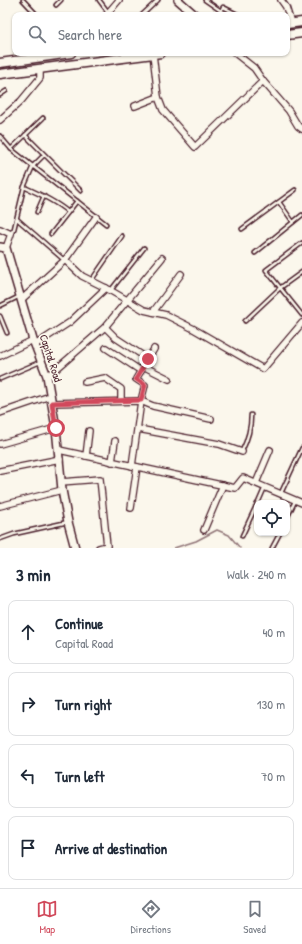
<!DOCTYPE html>
<meta charset="utf-8">
<style>
:root{--surface:#fff;--page:#f2f2f3;--text:#1f2937;--muted:#747a83;--line:#e0e1e3;--accent:#d1495b}
body{margin:0;font-family:"Patrick Hand",sans-serif;background:var(--page);color:var(--text)}
.controls{position:absolute;right:12px;bottom:12px;display:grid;overflow:hidden;border-radius:8px;box-shadow:0 1px 3px #0004}
.controls button{width:36px;height:36px;display:grid;place-items:center;padding:0;border:0;border-bottom:1px solid var(--line);background:var(--surface);color:var(--text);font:20px sans-serif}
.stop{position:absolute;width:12px;height:12px;margin:-9px;border:3px solid #d1495b;border-radius:50%;background:#fff}
.stop.end{background:#d1495b;border-color:#fff;box-shadow:0 1px 4px #0008}
.list{margin:0;padding:0;list-style:none}
h2{display:flex;justify-content:space-between;align-items:center;height:52px;margin:0;padding:0 16px;font-size:17px}
h2 small{font-size:13px;font-weight:400;color:var(--muted)}
.list li{display:grid;grid-template-columns:26px 1fr auto;gap:12px;align-items:center;box-sizing:border-box;height:64px;margin:0 8px 8px;padding:0 8px;border:1px solid var(--line);border-radius:8px}
.list b{display:block;font-size:15px;white-space:nowrap}
.list p{margin:0;font-size:13px;white-space:nowrap;color:var(--muted)}
.list em{font-size:13px;font-style:normal;color:var(--muted)}
.icon{flex:none;width:22px;height:22px;fill:none;stroke:currentColor;stroke-width:2;stroke-linecap:round;stroke-linejoin:round}
.map{position:relative;flex:none;width:302px;height:548px;overflow:hidden}
.search{position:absolute;background:var(--surface);box-shadow:0 1px 3px #0004;left:12px;right:12px;top:12px;height:44px;display:flex;align-items:center;gap:10px;box-sizing:border-box;padding:0 14px;border-radius:8px;color:var(--muted);font-size:15px}
.sheet{height:340px;background:var(--surface)}
nav{display:flex;justify-content:space-around;align-items:center;box-sizing:border-box;height:56px;border-top:1px solid var(--line);background:var(--surface);font-size:11px;color:var(--muted)}
nav a{display:grid;justify-items:center;gap:2px}
nav .on{color:var(--accent)}
.map>svg:first-child{display:block}
.lines{fill:none;stroke-linecap:round;stroke-linejoin:round}
.stream{stroke:#907477;stroke-width:1.5}
.service-casing{stroke:#4a1f2b;stroke-width:5.5}
.minor-casing{stroke:#4a1f2b;stroke-width:8}
.tertiary-casing{stroke:#4a1f2b;stroke-width:10}
.primary-casing{stroke:#4a1f2b;stroke-width:11}
.service{stroke:#fbf7ec;stroke-width:2.5}
.minor{stroke:#fbf7ec;stroke-width:5.5}
.tertiary{stroke:#fbf7ec;stroke-width:7}
.primary{stroke:#fbf7ec;stroke-width:8}
.route{stroke:#d1495b;stroke-width:5}
.labels{text-anchor:middle;dominant-baseline:central;stroke-width:3.5;stroke-linejoin:round;paint-order:stroke}
.street-label{font-size:11px;fill:#4a1f2b;stroke:#fbf7ec}
</style>
<div class="map">
<svg width="302" height="548" viewBox="0 0 302 548">
<rect width="100%" height="100%" fill="#fbf7ec"/>
<filter id="ink" filterUnits="userSpaceOnUse"><feTurbulence type="fractalNoise" baseFrequency=".025" numOctaves="2"/><feDisplacementMap in="SourceGraphic" scale="8" xChannelSelector="R" yChannelSelector="G"/><feConvolveMatrix kernelMatrix="1 2 1 2 8 2 1 2 1" color-interpolation-filters="sRGB"/></filter>
<g filter="url(#ink)">
<g class="lines">
<polyline class="stream" points="174,548 196,541 217,530 229,535 240,548"/>
<defs>
<g id="service">
<polyline points="23,0 37,15"/>
<polyline points="99,0 108,12"/>
<polyline points="205,0 221,11 223,7 239,15"/>
<polyline points="56,5 61,0"/>
<polyline points="142,15 158,0"/>
<polyline points="0,95 6,91"/>
<polyline points="25,135 81,191"/>
<polyline points="0,136 11,149 106,224"/>
<polyline points="11,149 43,118"/>
<path d="M 24,187 C 40,194 55,201 68,212"/>
<polyline points="279,202 293,222"/>
<polyline points="37,212 44,196"/>
<polyline points="17,219 64,260"/>
<polyline points="242,229 295,190"/>
<polyline points="11,233 14,229 24,187 33,166 44,155"/>
<polyline points="51,234 77,201"/>
<polyline points="302,243 266,270 302,315"/>
<polyline points="255,253 302,215"/>
<polyline points="92,281 93,278 122,236"/>
<polyline points="111,290 144,248"/>
<polyline points="0,306 20,296"/>
<polyline points="0,316 7,333"/>
<polyline points="245,321 280,288 302,272"/>
<polyline points="0,379 40,362"/>
<path d="M 242,451 C 248,439 251,429 251,415"/>
<polyline points="281,493 302,448"/>
<polyline points="258,503 265,487"/>
<polyline points="287,518 295,501"/>
<polyline points="242,536 257,504"/>
<polyline points="0,539 14,534 68,522"/>
<polyline points="272,548 280,533"/>
</g>
<g id="minor">
<polyline points="281,0 286,7 291,23"/>
<polyline points="106,15 119,0"/>
<polyline points="235,53 254,68 263,81 289,111 298,126 302,129"/>
<polyline points="153,54 158,97 163,110 195,147 263,81"/>
<polyline points="135,106 158,97"/>
<polyline points="0,120 21,101 40,78 40,69"/>
<polyline points="0,229 11,234 6,248"/>
<polyline points="65,260 82,276 106,288 144,310 166,315 192,328 263,369 302,323"/>
<polyline points="21,300 65,260 96,217"/>
<polyline points="153,312 181,274"/>
<polyline points="105,327 116,338 148,359"/>
<polyline points="35,345 70,322 106,288"/>
<polyline points="106,348 141,371"/>
<polyline points="0,356 33,340"/>
<polyline points="143,366 169,379"/>
<polyline points="47,376 54,371 105,327 162,258"/>
<polyline points="85,382 105,378 121,389 121,401"/>
<polyline points="52,403 141,401 153,406 211,419"/>
<polyline points="0,413 50,396"/>
<polyline points="138,429 219,444 242,452"/>
<polyline points="0,444 56,428"/>
<polyline points="59,450 235,488 243,478 302,503"/>
<polyline points="86,456 89,431"/>
<polyline points="112,462 115,441"/>
<polyline points="132,466 141,401 145,385 136,379 154,349"/>
<polyline points="0,471 60,459"/>
<polyline points="61,482 100,479 107,546 99,548"/>
<polyline points="256,483 270,450"/>
<polyline points="0,506 62,490"/>
<polyline points="131,508 137,467"/>
<polyline points="204,530 223,485"/>
</g>
<g id="tertiary">
<polyline points="178,0 195,15"/>
<polyline points="0,247 6,248 33,340 47,376 56,428 62,490 68,522 75,548"/>
</g>
<g id="primary">
<polyline points="287,24 302,22"/>
<polyline points="287,35 302,33"/>
<polyline points="0,63 71,53"/>
<polyline points="0,74 161,53"/>
</g>
</defs>
<use href="#service" class="service-casing"/>
<use href="#minor" class="minor-casing"/>
<use href="#tertiary" class="tertiary-casing"/>
<use href="#primary" class="primary-casing"/>
<use href="#service" class="service"/>
<use href="#minor" class="minor"/>
<use href="#tertiary" class="tertiary"/>
<use href="#primary" class="primary"/>
</g>
</g>
<g class="lines" filter="url(#ink)">
<polyline class="route" points="56,428 52,403 141,400 145,385 136,379 148,359"/>
</g>
<g class="labels">
<g class="street-label">
<text transform="translate(51 358) rotate(72)">Capital Road</text>
</g>
</g>
</svg>
<div class="controls">
<button><svg class="icon" aria-label="locate" viewBox="0 0 24 24"><circle cx="12" cy="12" r="6"/><path d="M12 2v4M12 18v4M2 12h4M18 12h4"/></svg></button>
</div>
<div class="stop" style="left:56px;top:428px"></div>
<div class="stop end" style="left:148px;top:359px"></div>
<div class="search"><svg class="icon" aria-label="search" viewBox="0 0 24 24"><circle cx="10" cy="10" r="6"/><path d="M15 15l6 6"/></svg>Search here</div>
</div>
<section class="sheet">
<h2>3 min<small>Walk · 240 m</small></h2>
<ul class="list">
<li><svg class="icon" aria-label="ahead" viewBox="0 0 24 24"><path d="M12 20V5M6 11l6-6 6 6"/></svg><div><b>Continue</b><p>Capital Road</p></div><em>40 m</em></li>
<li><svg class="icon" aria-label="right" viewBox="0 0 24 24"><path d="M7 20v-9h11M14 6l5 5-5 5"/></svg><div><b>Turn right</b></div><em>130 m</em></li>
<li><svg class="icon" aria-label="left" viewBox="0 0 24 24"><path d="M17 20v-9H6M10 6l-5 5 5 5"/></svg><div><b>Turn left</b></div><em>70 m</em></li>
<li><svg class="icon" aria-label="arrive" viewBox="0 0 24 24"><path d="M6 21V4h12l-3 4 3 4H6"/></svg><div><b>Arrive at destination</b></div></li>
</ul>
</section>
<nav>
<a class="on"><svg class="icon" aria-label="map" viewBox="0 0 24 24"><path d="M3 6l6-2 6 2 6-2v14l-6 2-6-2-6 2zM9 4v14M15 6v14"/></svg>Map</a>
<a><svg class="icon" aria-label="directions" viewBox="0 0 24 24"><path d="M12 3l9 9-9 9-9-9zM9 14v-3h6M13 9l2 2-2 2"/></svg>Directions</a>
<a><svg class="icon" aria-label="saved" viewBox="0 0 24 24"><path d="M7 4h10v16l-5-4-5 4z"/></svg>Saved</a>
</nav>
